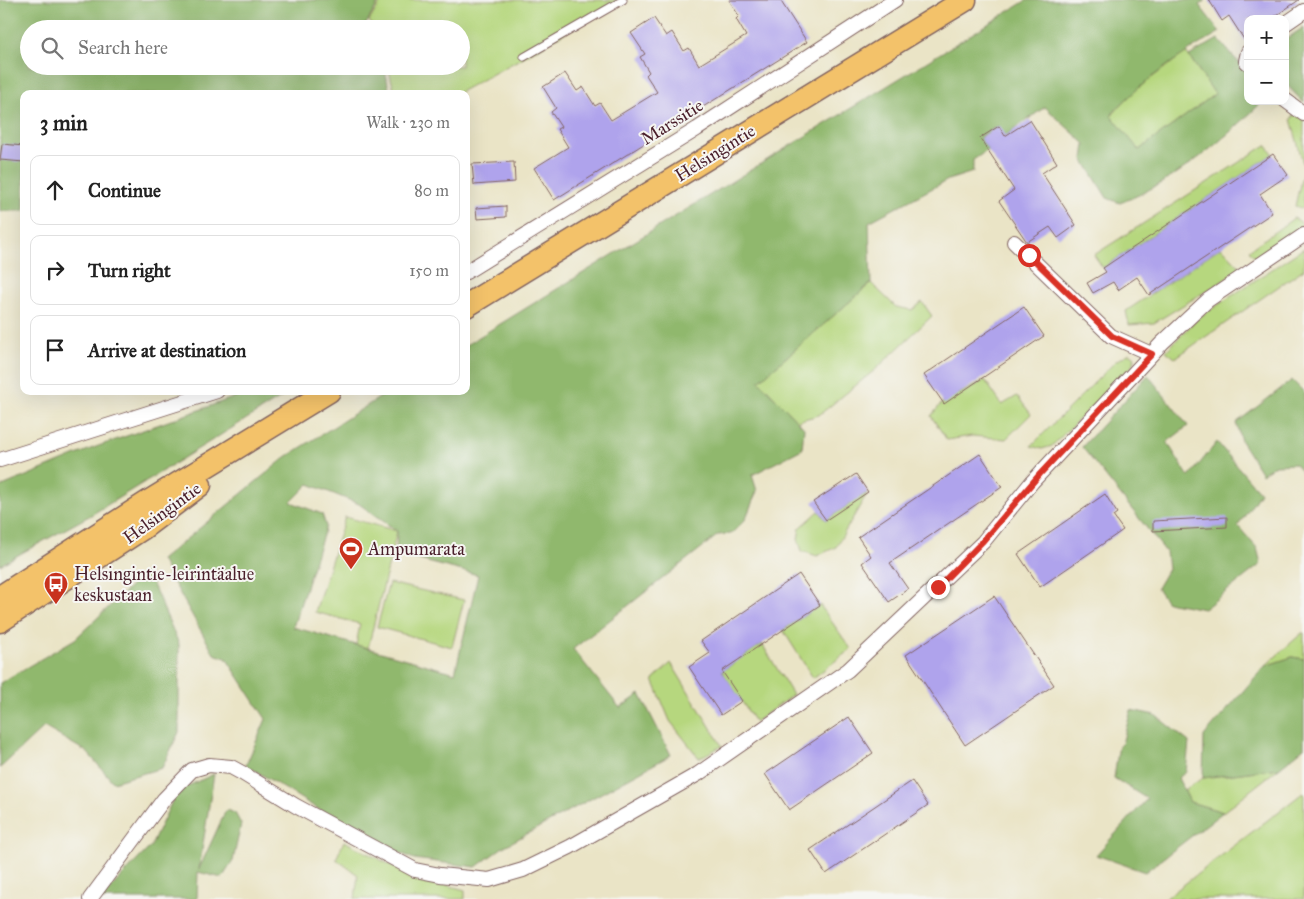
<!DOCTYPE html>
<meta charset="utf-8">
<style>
:root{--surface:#fff;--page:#f2f2f2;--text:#222;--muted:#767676;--line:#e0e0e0}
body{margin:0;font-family:"IM FELL Great Primer",serif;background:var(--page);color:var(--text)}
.controls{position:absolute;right:15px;top:15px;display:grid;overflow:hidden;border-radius:10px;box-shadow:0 5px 20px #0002}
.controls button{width:45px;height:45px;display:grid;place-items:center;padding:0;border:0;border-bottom:1px solid var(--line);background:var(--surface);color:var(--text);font:25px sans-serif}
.stop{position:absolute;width:15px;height:15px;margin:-11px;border:4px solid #d93025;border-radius:50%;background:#fff}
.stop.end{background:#d93025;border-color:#fff;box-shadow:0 1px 5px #0008}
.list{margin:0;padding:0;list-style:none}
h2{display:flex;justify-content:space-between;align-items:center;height:65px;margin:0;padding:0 20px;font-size:21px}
h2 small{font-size:16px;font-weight:400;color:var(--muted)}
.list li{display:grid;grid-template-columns:32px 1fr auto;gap:15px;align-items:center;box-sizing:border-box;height:70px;margin:0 10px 10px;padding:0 10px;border:1px solid var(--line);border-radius:10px}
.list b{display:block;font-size:19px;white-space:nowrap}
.list em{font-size:16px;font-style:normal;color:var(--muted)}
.icon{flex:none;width:28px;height:28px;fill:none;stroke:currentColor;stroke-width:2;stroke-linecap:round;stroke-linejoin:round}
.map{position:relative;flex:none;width:1304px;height:899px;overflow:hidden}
.search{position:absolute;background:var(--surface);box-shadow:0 5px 20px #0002;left:20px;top:20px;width:450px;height:55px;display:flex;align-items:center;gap:12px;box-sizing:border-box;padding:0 18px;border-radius:28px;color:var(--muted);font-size:19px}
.panel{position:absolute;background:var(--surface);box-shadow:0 5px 20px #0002;left:20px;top:90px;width:450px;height:305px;border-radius:10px}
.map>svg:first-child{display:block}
.green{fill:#b6d77e;stroke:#807b54}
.forest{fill:#90b86d;stroke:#6d6c4c;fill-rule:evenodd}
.building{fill:#afa3ec}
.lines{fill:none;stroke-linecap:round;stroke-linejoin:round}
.lane-casing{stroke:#826461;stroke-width:9}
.street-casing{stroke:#826461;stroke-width:16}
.primary-casing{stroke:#826461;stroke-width:25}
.lane{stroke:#fff;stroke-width:7}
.street{stroke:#fff;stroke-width:14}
.primary{stroke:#f3c26a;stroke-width:22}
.route{stroke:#d93025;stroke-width:6}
.labels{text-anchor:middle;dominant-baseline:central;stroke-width:4;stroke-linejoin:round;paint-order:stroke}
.street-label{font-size:18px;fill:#4a1f2b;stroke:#f6f6f2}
.poi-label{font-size:18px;fill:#4a1f2b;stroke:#f6f6f2;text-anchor:start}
</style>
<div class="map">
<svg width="1304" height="899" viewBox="0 0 1304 899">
<rect width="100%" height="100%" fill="#f6f6f2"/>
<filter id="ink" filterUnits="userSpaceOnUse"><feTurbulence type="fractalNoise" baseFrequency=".02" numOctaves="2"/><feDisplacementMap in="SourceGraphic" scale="10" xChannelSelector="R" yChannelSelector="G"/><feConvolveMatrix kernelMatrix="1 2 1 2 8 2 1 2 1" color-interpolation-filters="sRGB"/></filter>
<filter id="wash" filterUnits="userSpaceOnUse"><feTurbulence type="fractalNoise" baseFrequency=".0096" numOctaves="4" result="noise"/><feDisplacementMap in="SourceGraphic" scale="20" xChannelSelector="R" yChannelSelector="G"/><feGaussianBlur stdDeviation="1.12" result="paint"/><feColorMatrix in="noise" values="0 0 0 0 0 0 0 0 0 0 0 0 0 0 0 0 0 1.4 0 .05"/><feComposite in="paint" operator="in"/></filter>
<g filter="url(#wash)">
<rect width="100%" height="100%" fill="#eae4c6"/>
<g class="green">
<polygon points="382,0 620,0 522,58 456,94 395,94 388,66 461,66 461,29 375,29 369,21"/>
<polygon points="1186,52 1215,94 1139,150 1111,116 1134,91"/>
<polygon points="1295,113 1304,120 1304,209 1295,206 1304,167 1291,119"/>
<polygon points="1266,145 1273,154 1103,268 1094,255"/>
<polygon points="1294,218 1304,224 1304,235 1261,264 1249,250"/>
<polygon points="1221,247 1242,269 1154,323 1129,325 1126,311"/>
<polygon points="1304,248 1304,269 1175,358 1166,351 1198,318"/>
<polygon points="871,283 896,307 912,310 922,302 932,316 875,370 819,415 797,421 759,381"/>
<polygon points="1130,353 1135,357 1132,366 1052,446 1042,449 1031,446 1117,360"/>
<polygon points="985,380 1002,405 1017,396 1031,414 1006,439 972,436 947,440 931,416 942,403"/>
<polygon points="868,492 836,547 817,556 802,551 798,539 800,528 819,511 826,520"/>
<polygon points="345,517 397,531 368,648 356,645 360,624 315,612"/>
<polygon points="389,583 464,600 452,647 377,627"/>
<polygon points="820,605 851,649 813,678 783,630"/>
<polygon points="1302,633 1304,633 1304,659 1292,657 1265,666"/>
<polygon points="762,644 793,695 755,722 722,671"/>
<polygon points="671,663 722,746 699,758 670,721 653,680"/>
<polygon points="1279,768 1223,812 1190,802 1184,790 1203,778"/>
<polygon points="1304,792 1304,899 1165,899"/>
<polygon points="344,841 410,875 465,890 465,899 355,899 358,875 336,859"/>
</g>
<g class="forest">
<polygon points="0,0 380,0 366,24 371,29 29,29 29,66 384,66 390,94 24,94 24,211 0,211"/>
<path d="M 1027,0 L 1206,0 L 1199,5 L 1220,32 C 1179,56 1143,80 1111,115 L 1139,150 L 1215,94 L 1189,56 L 1218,39 L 1248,73 L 1248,101 L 1263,101 C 1223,141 1173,183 1120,203 L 1107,198 L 1083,159 L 1085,144 L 1045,107 L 1005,136 L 998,126 L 980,137 L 988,150 L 973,160 L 973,172 L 948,180 L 869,222 L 871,283 L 759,381 L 804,428 L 802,449 L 752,475 L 757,491 L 745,520 L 731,534 L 718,535 L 573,649 L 620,708 L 640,694 L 671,755 L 503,847 L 476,867 L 414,859 L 362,836 L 246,765 L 266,719 L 226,658 L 214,654 L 161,560 L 286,457 L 390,391 L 466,391 L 466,345 ZM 309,484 L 359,504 L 397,531 L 396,554 L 478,575 L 455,673 L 293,627 L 326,526 L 322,514 L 291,502 Z"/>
<polygon points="1304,27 1304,103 1285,83 1285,40"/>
<polygon points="1148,375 1188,426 1167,442 1189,477 1217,442 1260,493 1238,526 1257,548 1261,564 1204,609 1167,602 1157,588 1168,569 1166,552 1082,447"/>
<polygon points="1292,380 1304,392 1304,474 1295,464 1275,465 1262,474 1241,441 1236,423"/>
<polygon points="252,391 292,391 91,515 0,565 0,487 93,448"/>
<polygon points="147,571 179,644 179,732 162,768 113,782 87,752 44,727 0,768 0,683 75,639"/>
<polygon points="1292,657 1304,659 1304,748 1279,768 1203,778 1204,736 1265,666"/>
<polygon points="1131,710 1155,715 1189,742 1186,772 1178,778 1190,802 1223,812 1145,872 1096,855 1147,799 1114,778 1119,745 1122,744"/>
<polygon points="214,774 199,869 226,810 235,813 241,824 233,861 222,878 198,872 197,899 100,899 151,846 177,791"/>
</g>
<g id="blocks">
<g class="building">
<polygon points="729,0 780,0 807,42 554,200 534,168 568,147 557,129 561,127 551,112 556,108 543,87 565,73 577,91 583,87 595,106 600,103 611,120 657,92 646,75 649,72 640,57 645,54 631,33 654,18 666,36 672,32 684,51 689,48 699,65 746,36 736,19 739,16"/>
<polygon points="1209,0 1299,0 1271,19 1248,19 1247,44 1229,16 1222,21"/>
<polygon points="1030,120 1057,163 1042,173 1076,225 1058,238 1050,227 1027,242 999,201 1014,190 980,138 999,126 1005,136"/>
<polygon points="2,144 24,146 24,162 0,160"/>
<polygon points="1273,154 1288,175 1260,194 1272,213 1149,295 1137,277 1118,290 1113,282 1093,293 1087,283 1106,272 1103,268"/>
<polygon points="514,162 515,182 474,185 472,164"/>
<polygon points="506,206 506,217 477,219 476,208"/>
<polygon points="1024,307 1044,336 944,404 924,375"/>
<polygon points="980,454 1002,487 890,563 908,589 889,602 862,563 871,556 858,537"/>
<polygon points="856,474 868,492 826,520 813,502"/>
<polygon points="1105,494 1117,513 1113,516 1123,530 1040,587 1018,554"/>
<polygon points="1227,517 1227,527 1153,531 1153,521"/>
<polygon points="799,574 820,605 722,671 742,701 721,715 689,667 710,653 701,641"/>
<polygon points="994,596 1054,685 965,745 906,655"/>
<polygon points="849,717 873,753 789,810 765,774"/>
<polygon points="912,781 928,805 826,874 810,850"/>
</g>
</g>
</g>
<g filter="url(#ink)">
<use href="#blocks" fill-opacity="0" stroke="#826461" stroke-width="1"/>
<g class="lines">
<defs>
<polyline id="lane" points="524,57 623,0"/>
<g id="street">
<polyline points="1285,24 1304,11"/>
<polyline points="1248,52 1246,61 1248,63"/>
<polyline points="1285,100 1304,114"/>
<polyline points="1014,242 1111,336 1151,354"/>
<polyline points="466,272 697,129 895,0"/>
<polyline points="0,460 217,391"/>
<polyline points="90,899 164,799 192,770 209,765 231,767 242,773 296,806 415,870 440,875 489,880 523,870 570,847 698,774 848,670 983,542 1032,482 1162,343 1208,300 1304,235"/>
</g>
<g id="primary">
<polyline points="466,306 965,0"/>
<polyline points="0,597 148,502 329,391"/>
<polyline points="0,621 143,528 200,485"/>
</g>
</defs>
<use href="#lane" class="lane-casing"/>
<use href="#street" class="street-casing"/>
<use href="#primary" class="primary-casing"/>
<use href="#lane" class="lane"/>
<use href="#street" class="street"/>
<use href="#primary" class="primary"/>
</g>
</g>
<g class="lines" filter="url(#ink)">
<polyline class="route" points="938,587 982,542 1040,474 1152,354 1112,336 1029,255"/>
</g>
<defs>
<symbol id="stadium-pin" viewBox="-11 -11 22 30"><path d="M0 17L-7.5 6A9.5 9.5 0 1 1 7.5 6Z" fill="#c8321e" stroke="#f6f6f2"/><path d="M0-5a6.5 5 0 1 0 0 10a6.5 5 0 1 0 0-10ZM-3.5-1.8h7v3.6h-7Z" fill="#fff"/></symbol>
<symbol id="bus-pin" viewBox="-11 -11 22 30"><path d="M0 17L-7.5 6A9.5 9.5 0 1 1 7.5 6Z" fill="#c8321e" stroke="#f6f6f2"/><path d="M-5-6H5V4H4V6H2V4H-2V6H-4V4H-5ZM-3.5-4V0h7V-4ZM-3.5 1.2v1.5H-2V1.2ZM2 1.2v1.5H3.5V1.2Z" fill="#fff"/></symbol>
</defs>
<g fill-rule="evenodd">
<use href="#stadium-pin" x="337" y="535" width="28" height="38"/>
<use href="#bus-pin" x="42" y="570" width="28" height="38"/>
</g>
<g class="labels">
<g class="street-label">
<text transform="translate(672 122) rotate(-32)">Marssitie</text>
<text transform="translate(715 153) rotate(-32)">Helsingintie</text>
<text transform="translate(162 513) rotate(-36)">Helsingintie</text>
</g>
<g class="poi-label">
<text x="368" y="549">Ampumarata</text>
<text x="74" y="574">Helsingintie-leirintäalue<tspan x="74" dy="21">keskustaan</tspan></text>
</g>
</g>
</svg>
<div class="controls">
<button>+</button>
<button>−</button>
</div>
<div class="stop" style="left:1029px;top:255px"></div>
<div class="stop end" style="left:938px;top:587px"></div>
<div class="search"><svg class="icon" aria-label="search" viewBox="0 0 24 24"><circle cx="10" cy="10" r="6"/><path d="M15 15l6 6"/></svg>Search here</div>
<section class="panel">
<h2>3 min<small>Walk · 230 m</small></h2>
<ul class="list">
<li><svg class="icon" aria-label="ahead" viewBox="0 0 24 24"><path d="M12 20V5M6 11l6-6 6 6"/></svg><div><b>Continue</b></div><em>80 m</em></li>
<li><svg class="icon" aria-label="right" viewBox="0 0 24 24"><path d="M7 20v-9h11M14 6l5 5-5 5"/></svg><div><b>Turn right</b></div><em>150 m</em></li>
<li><svg class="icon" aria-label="arrive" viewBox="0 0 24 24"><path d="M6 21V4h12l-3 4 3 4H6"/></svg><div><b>Arrive at destination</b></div></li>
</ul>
</section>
</div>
